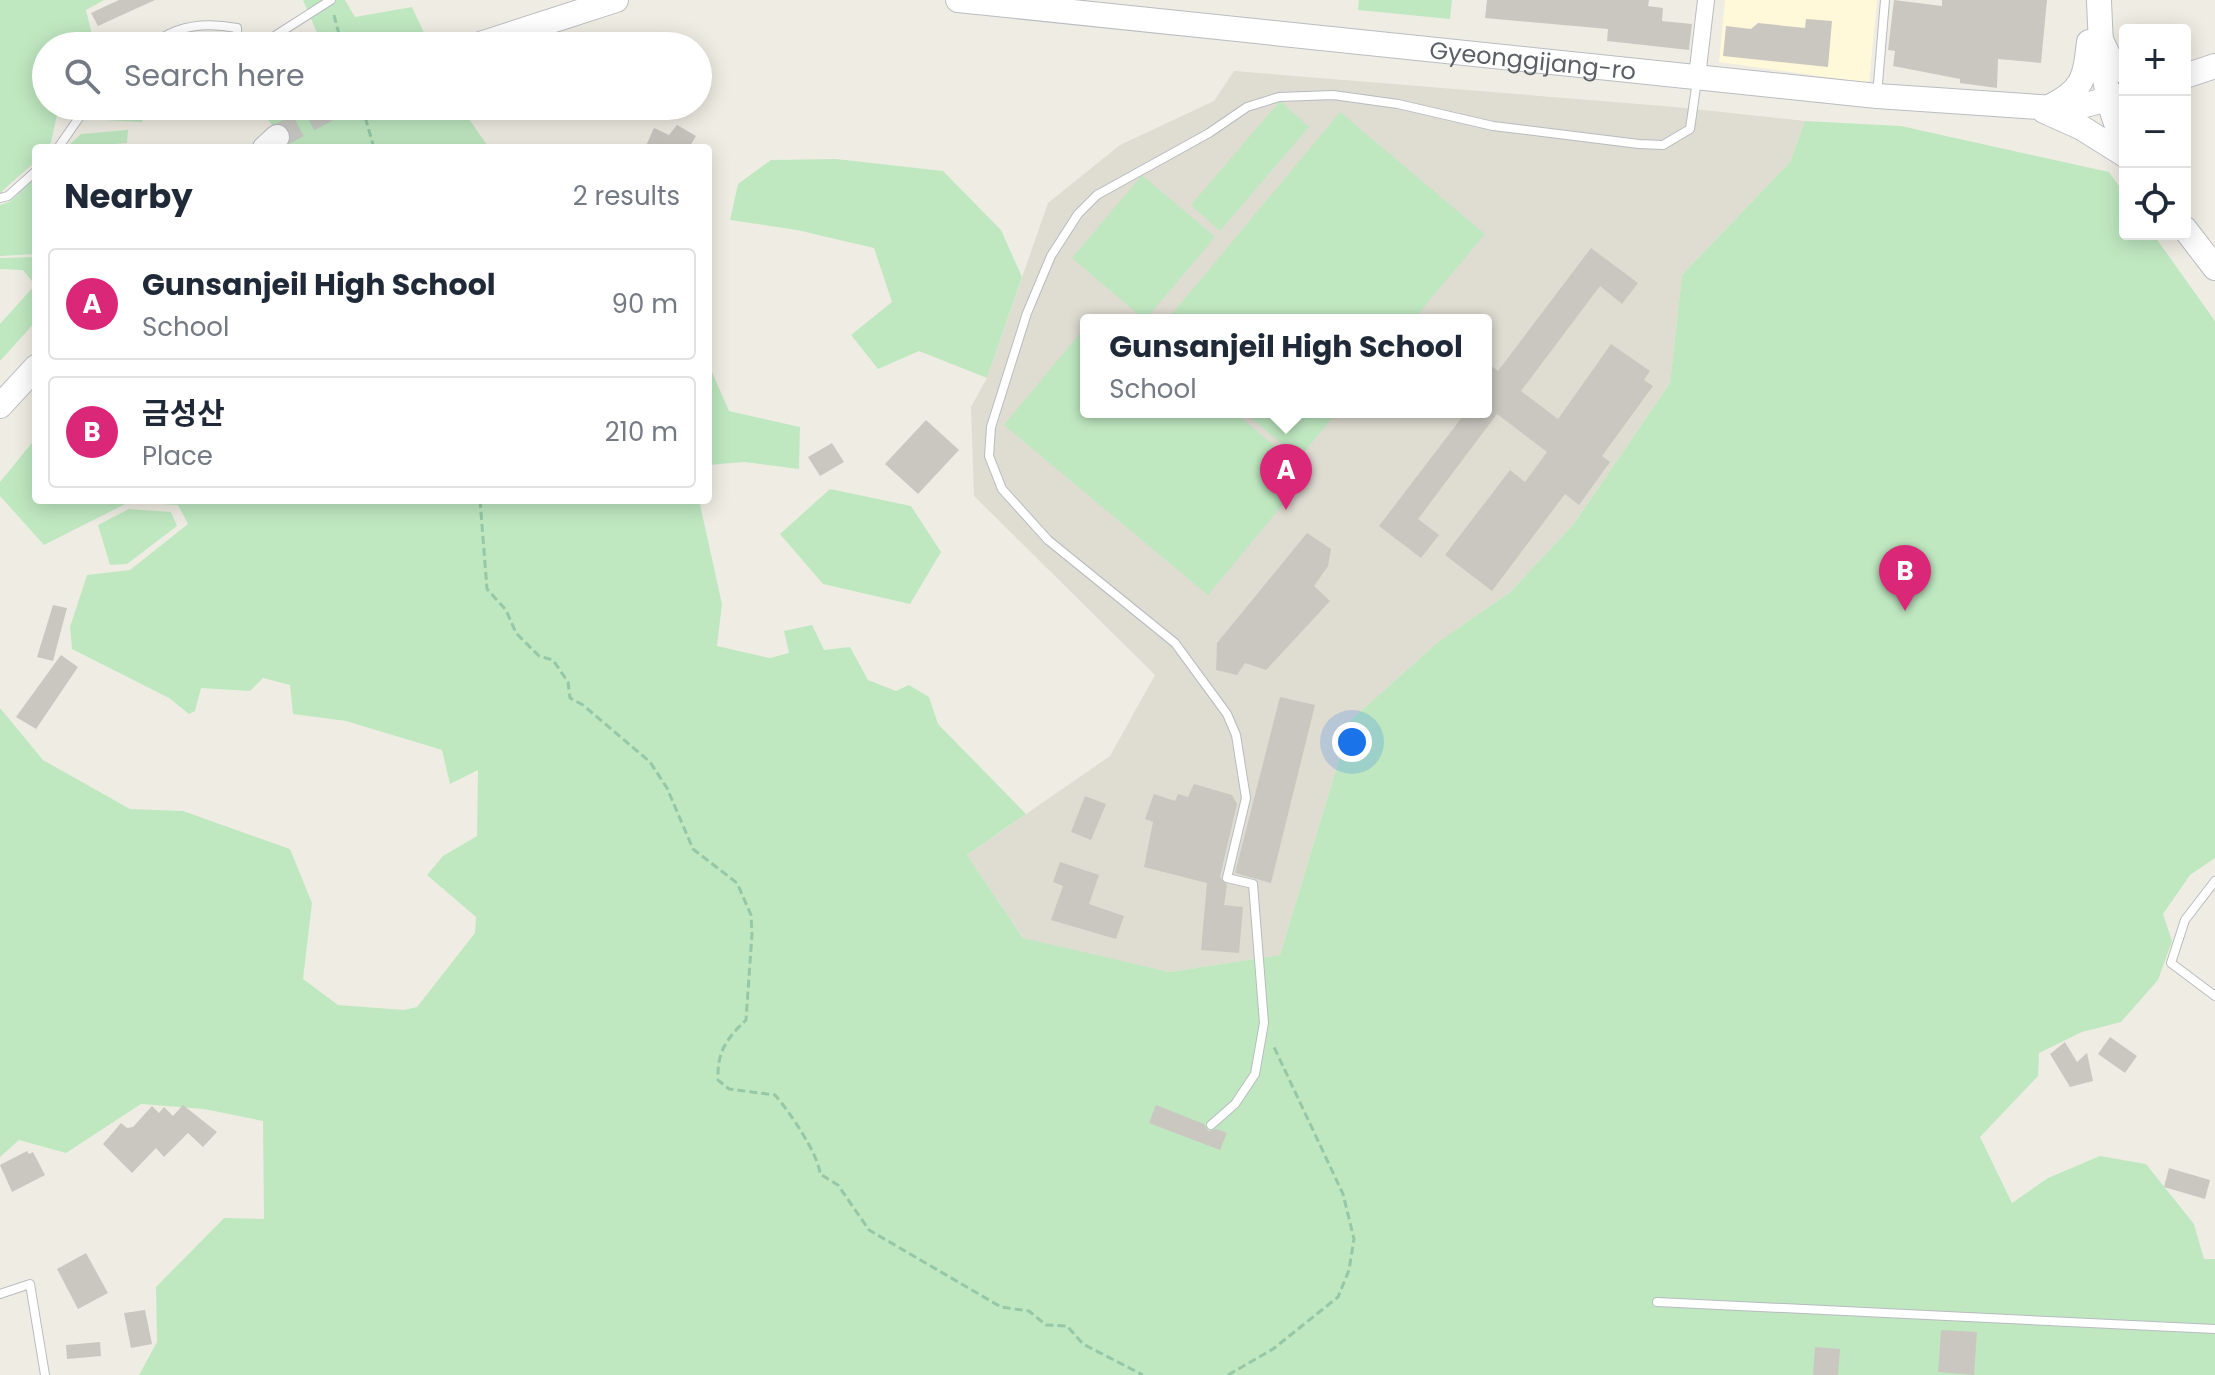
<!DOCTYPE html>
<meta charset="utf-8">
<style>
:root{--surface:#fff;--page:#f2f2f3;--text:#1f2937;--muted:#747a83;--line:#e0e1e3;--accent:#db2777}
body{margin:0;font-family:Poppins,"Noto Sans KR",sans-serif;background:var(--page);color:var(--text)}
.controls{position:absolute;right:24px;top:24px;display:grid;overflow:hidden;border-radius:8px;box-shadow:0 4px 20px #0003}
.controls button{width:72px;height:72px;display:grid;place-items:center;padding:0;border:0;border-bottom:2px solid var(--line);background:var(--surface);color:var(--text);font:40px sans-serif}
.you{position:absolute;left:1352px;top:742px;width:28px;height:28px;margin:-20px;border:6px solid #fff;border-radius:50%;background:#1a73e8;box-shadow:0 0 0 12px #1a73e833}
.badge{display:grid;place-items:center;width:52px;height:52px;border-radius:50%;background:var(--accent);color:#fff;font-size:26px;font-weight:700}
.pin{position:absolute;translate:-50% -66px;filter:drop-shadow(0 2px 4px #0008)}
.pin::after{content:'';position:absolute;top:42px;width:28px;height:24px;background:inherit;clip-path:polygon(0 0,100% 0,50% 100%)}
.popup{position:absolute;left:1080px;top:314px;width:412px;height:104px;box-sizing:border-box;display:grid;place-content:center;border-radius:8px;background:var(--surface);filter:drop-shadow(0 2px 6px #0005);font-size:26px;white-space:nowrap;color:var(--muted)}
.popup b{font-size:30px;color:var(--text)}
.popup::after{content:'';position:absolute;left:50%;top:100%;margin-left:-16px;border:16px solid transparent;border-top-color:var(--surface)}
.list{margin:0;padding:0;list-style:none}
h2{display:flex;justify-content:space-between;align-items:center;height:104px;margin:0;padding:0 32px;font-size:34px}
h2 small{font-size:26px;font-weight:400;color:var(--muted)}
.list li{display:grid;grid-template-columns:52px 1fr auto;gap:24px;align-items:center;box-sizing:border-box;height:112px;margin:0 16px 16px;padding:0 16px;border:2px solid var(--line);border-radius:8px}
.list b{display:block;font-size:30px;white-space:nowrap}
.list p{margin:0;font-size:26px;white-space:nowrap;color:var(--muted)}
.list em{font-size:26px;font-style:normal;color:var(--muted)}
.icon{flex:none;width:44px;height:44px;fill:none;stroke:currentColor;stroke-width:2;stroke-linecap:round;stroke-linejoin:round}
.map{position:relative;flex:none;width:2215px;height:1375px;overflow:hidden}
.search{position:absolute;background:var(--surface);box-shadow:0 4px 20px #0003;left:32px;top:32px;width:680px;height:88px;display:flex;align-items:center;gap:20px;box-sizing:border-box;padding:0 28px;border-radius:44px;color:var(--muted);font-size:30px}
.panel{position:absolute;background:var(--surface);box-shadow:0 4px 20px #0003;left:32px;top:144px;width:680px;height:360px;border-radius:8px}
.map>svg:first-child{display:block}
.commercial{fill:#fff8d9}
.education{fill:#dfdcd2;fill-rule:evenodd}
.green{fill:#bfe8c1}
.building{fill:#cac7c1}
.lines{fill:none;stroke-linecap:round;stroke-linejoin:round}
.secondary-tunnel{stroke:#cacac4;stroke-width:24;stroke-dasharray:24 12;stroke-linecap:butt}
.lane-casing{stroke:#b8bbc0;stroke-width:10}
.street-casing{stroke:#b8bbc0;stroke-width:18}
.secondary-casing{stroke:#b9bcc2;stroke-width:26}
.path{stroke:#96c7a7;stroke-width:3;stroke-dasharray:8 4;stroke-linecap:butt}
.lane{stroke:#fff;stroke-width:8}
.street{stroke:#fff;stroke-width:16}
.secondary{stroke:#fff;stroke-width:24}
.labels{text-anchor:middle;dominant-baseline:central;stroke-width:6;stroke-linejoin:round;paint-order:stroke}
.street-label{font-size:24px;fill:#5b5f65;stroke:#fff}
</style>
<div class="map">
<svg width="2215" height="1375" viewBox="0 0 2215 1375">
<rect width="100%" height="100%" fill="#efede3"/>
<polygon class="commercial" points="1725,0 1877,0 1869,83 1719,62"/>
<path class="education" d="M 1234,71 L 1675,107 L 1805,121 L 1790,162 L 1682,275 L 1670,383 L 1573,525 L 1509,593 L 1438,642 L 1351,720 L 1280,955 L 1170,972 L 1024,939 L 967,855 L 1110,756 L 1155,675 L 974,496 L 971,407 L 987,378 L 1048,203 L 1120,145 L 1214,101 ZM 1086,320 L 1486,320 L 1486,412 L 1086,412 Z"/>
<g class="green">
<polygon points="0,0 104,0 86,10 94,43 91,46 46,46 46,106 59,106 51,142 47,148 36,148 36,161 0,193"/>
<polygon points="303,0 345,0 355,17 412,7 430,46 308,46 318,35"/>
<polygon points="1359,0 1452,0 1450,19 1358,10"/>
<polygon points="1280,101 1309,127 1220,231 1191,205"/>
<polygon points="98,106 149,106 142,122 88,119"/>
<polygon points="258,106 460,106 489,148 289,148"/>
<polygon points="1340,112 1485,234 1413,320 1167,320"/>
<polygon points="1805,121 1901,126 2109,172 2125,195 2125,234 2153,234 2215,321 2215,858 2190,875 2163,914 2172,941 2158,980 2121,1022 2082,1032 2039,1053 2038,1076 1980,1137 2012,1203 2048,1178 2100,1156 2146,1164 2194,1224 2204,1259 2215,1259 2215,1375 139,1375 157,1342 156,1287 224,1218 264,1219 263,1121 204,1109 141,1104 66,1153 19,1140 0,1157 0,708 43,760 130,809 183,811 290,849 312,903 303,979 338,1005 404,1010 417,1007 475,933 476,917 427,875 443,856 477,836 478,770 450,784 442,750 346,721 293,714 290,685 263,678 250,691 201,688 195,711 189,714 169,698 72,649 70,627 87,575 130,570 188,524 178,505 129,502 44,545 0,496 0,482 36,438 36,500 699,500 722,604 717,646 770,658 789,653 784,631 812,625 824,650 850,647 868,680 896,691 909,685 929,697 938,724 1026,814 967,855 1023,938 1170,972 1280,955 1351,720 1438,642 1509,593 1573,525 1670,383 1682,275 1790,162"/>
<polygon points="128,130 127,143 66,148 81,134"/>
<polygon points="836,159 943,171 1001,230 1022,277 987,378 919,351 878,369 851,335 892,302 874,248 797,230 730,220 738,184 771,160"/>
<polygon points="1142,175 1215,237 1145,320 1072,258"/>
<polygon points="36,177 36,254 0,256 0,205 11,201"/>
<polygon points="36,257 36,321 0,361 0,324 35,285 23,270 0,269 0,258"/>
<polygon points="1086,326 1086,412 1234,412 1308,474 1208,595 1004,425"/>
<polygon points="708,363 729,411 800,427 799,469 744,462 708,465"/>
<polygon points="1244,412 1337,412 1299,458"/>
<polygon points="830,489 911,506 941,552 910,604 823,584 780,534"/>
<polygon points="129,509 171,512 177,526 127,564 110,565 98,525"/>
</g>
<g class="building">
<polygon points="119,0 155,0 98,26 91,13"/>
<polygon points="1487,0 1649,0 1648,6 1663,8 1662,21 1692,24 1689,50 1607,41 1608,29 1485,18"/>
<polygon points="1894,0 1942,6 1942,0 2047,0 2041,63 1998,59 1997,88 1960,83 1960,79 1893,66 1895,51 1888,50"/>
<polygon points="1806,19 1832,21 1828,67 1723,56 1726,26 1751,29 1758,23 1805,28"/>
<polygon points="677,125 696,136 690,146 695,148 645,148 654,128 669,135"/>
<polygon points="1591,248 1638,283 1622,304 1600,286 1521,391 1558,419 1611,344 1650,371 1644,380 1653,386 1602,456 1610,462 1579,505 1565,494 1492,591 1445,555 1510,470 1525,482 1547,452 1497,414 1418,519 1439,535 1421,558 1379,526 1466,412 1486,412 1486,362 1498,371"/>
<polygon points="926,420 959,450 918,494 885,464"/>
<polygon points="832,443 844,462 820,476 808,457"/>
<polygon points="1307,533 1331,549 1328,566 1314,586 1330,601 1266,670 1245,663 1237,675 1216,670 1217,643"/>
<polygon points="53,605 67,608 53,661 37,657"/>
<polygon points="61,655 78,667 36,729 16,717"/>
<polygon points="1280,697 1315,705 1271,883 1235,873"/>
<polygon points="1194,784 1232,795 1237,804 1220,877 1227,885 1224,905 1243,907 1239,953 1201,950 1207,883 1144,867 1153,822 1145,819 1154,794 1175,801 1178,794 1188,797"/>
<polygon points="1085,796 1106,804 1091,840 1071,832"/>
<polygon points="1060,862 1099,875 1089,904 1124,916 1116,939 1051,920 1063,886 1053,882"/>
<polygon points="2110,1037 2137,1056 2125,1073 2098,1054"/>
<polygon points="2065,1042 2077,1062 2087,1053 2093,1081 2070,1087 2050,1054"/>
<polygon points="183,1105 217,1132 203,1147 188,1133 164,1157 156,1148 132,1173 103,1144 121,1123 127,1128 133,1127 152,1106 159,1113 164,1107 173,1116"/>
<polygon points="1156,1105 1204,1124 1208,1131 1217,1129 1227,1133 1220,1150 1149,1123"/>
<polygon points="27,1151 29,1154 33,1152 45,1175 12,1192 0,1165"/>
<polygon points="2169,1168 2210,1180 2205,1199 2164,1187"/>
<polygon points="86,1253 108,1293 78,1309 57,1269"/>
<polygon points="145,1310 152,1344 131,1348 124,1313"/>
<polygon points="1941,1330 1977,1332 1974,1375 1938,1372"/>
<polygon points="100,1342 101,1356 67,1359 66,1345"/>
<polygon points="1815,1347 1840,1349 1838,1375 1813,1375"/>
</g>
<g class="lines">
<polyline class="secondary-tunnel" points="277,137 334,106"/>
<defs>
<g id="lane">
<path d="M 151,46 C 176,24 206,22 237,28 L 237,46"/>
<polyline points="259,46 331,0"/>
<polyline points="1877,95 1885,0"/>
<polyline points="58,148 87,106"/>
<polyline points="0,198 8,196 36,171"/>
<polyline points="2215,881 2185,920 2171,963 2215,996"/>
<polyline points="1211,1125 1235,1104 1255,1074 1264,1023 1253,884 1227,878 1246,798 1236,735 1227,714 1175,643 1048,540 1002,489 989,456 991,427 1027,313 1051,256 1078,214 1097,195 1209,133 1247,107 1279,97 1333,95 1398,104 1493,126 1639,144 1663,145 1690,129 1697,80"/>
<polyline points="0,1294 30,1284 45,1375"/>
<polyline points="1657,1302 2215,1329"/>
</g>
<polyline id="street" points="1697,77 1706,0"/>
<g id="secondary">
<path id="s1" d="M 958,0 L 1877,96 L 2069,109 L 2125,95"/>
<path d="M 2099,0 C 2101,51 2102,98 2125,145"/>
<polyline points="2101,40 2112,63 2125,72"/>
<polyline points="474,46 616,0"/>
<polyline points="2185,76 2215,66"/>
<path d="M 2049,107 C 2083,91 2085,78 2089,42"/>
<polyline points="2044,111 2082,128 2125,155"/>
<polyline points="265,148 277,137"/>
<polyline points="2185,229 2215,268"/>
<polyline points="0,406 36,367"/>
</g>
</defs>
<use href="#lane" class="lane-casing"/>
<use href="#street" class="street-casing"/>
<use href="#secondary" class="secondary-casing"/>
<g class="path">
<polyline points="334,15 342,46"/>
<polyline points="362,106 374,148"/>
<path d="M 480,500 L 487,589 L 506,610 L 516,633 L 539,656 L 553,660 L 568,682 L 570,698 L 583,705 L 650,762 L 667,788 L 693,849 L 737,883 L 751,915 L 752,934 L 746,1020 C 726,1039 717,1052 718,1080 L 729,1089 L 775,1095 C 789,1111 819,1155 820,1174 L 838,1185 L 869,1230 L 1001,1307 L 1029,1311 L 1046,1325 L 1067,1326 L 1083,1344 L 1143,1375"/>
<polyline points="1228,1375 1273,1349 1338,1297 1349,1270 1354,1239 1343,1194 1274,1047"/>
</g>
<use href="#lane" class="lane"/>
<use href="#street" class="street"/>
<use href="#secondary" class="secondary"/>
</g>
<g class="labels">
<g class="street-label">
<text stroke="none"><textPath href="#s1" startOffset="578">Gyeonggijang-ro</textPath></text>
</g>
</g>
</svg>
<div class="controls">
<button>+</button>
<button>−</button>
<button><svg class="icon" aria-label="locate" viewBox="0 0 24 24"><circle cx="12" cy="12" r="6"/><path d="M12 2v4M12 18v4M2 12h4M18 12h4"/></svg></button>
</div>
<div class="you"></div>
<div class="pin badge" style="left:1286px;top:510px">A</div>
<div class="popup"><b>Gunsanjeil High School</b>School</div>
<div class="pin badge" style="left:1905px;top:611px">B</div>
<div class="search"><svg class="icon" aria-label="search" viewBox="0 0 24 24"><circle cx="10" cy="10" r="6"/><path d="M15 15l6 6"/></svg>Search here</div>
<section class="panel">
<h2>Nearby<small>2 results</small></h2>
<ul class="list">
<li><span class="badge">A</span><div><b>Gunsanjeil High School</b><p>School</p></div><em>90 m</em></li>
<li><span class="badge">B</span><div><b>금성산</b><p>Place</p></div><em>210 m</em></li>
</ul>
</section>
</div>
